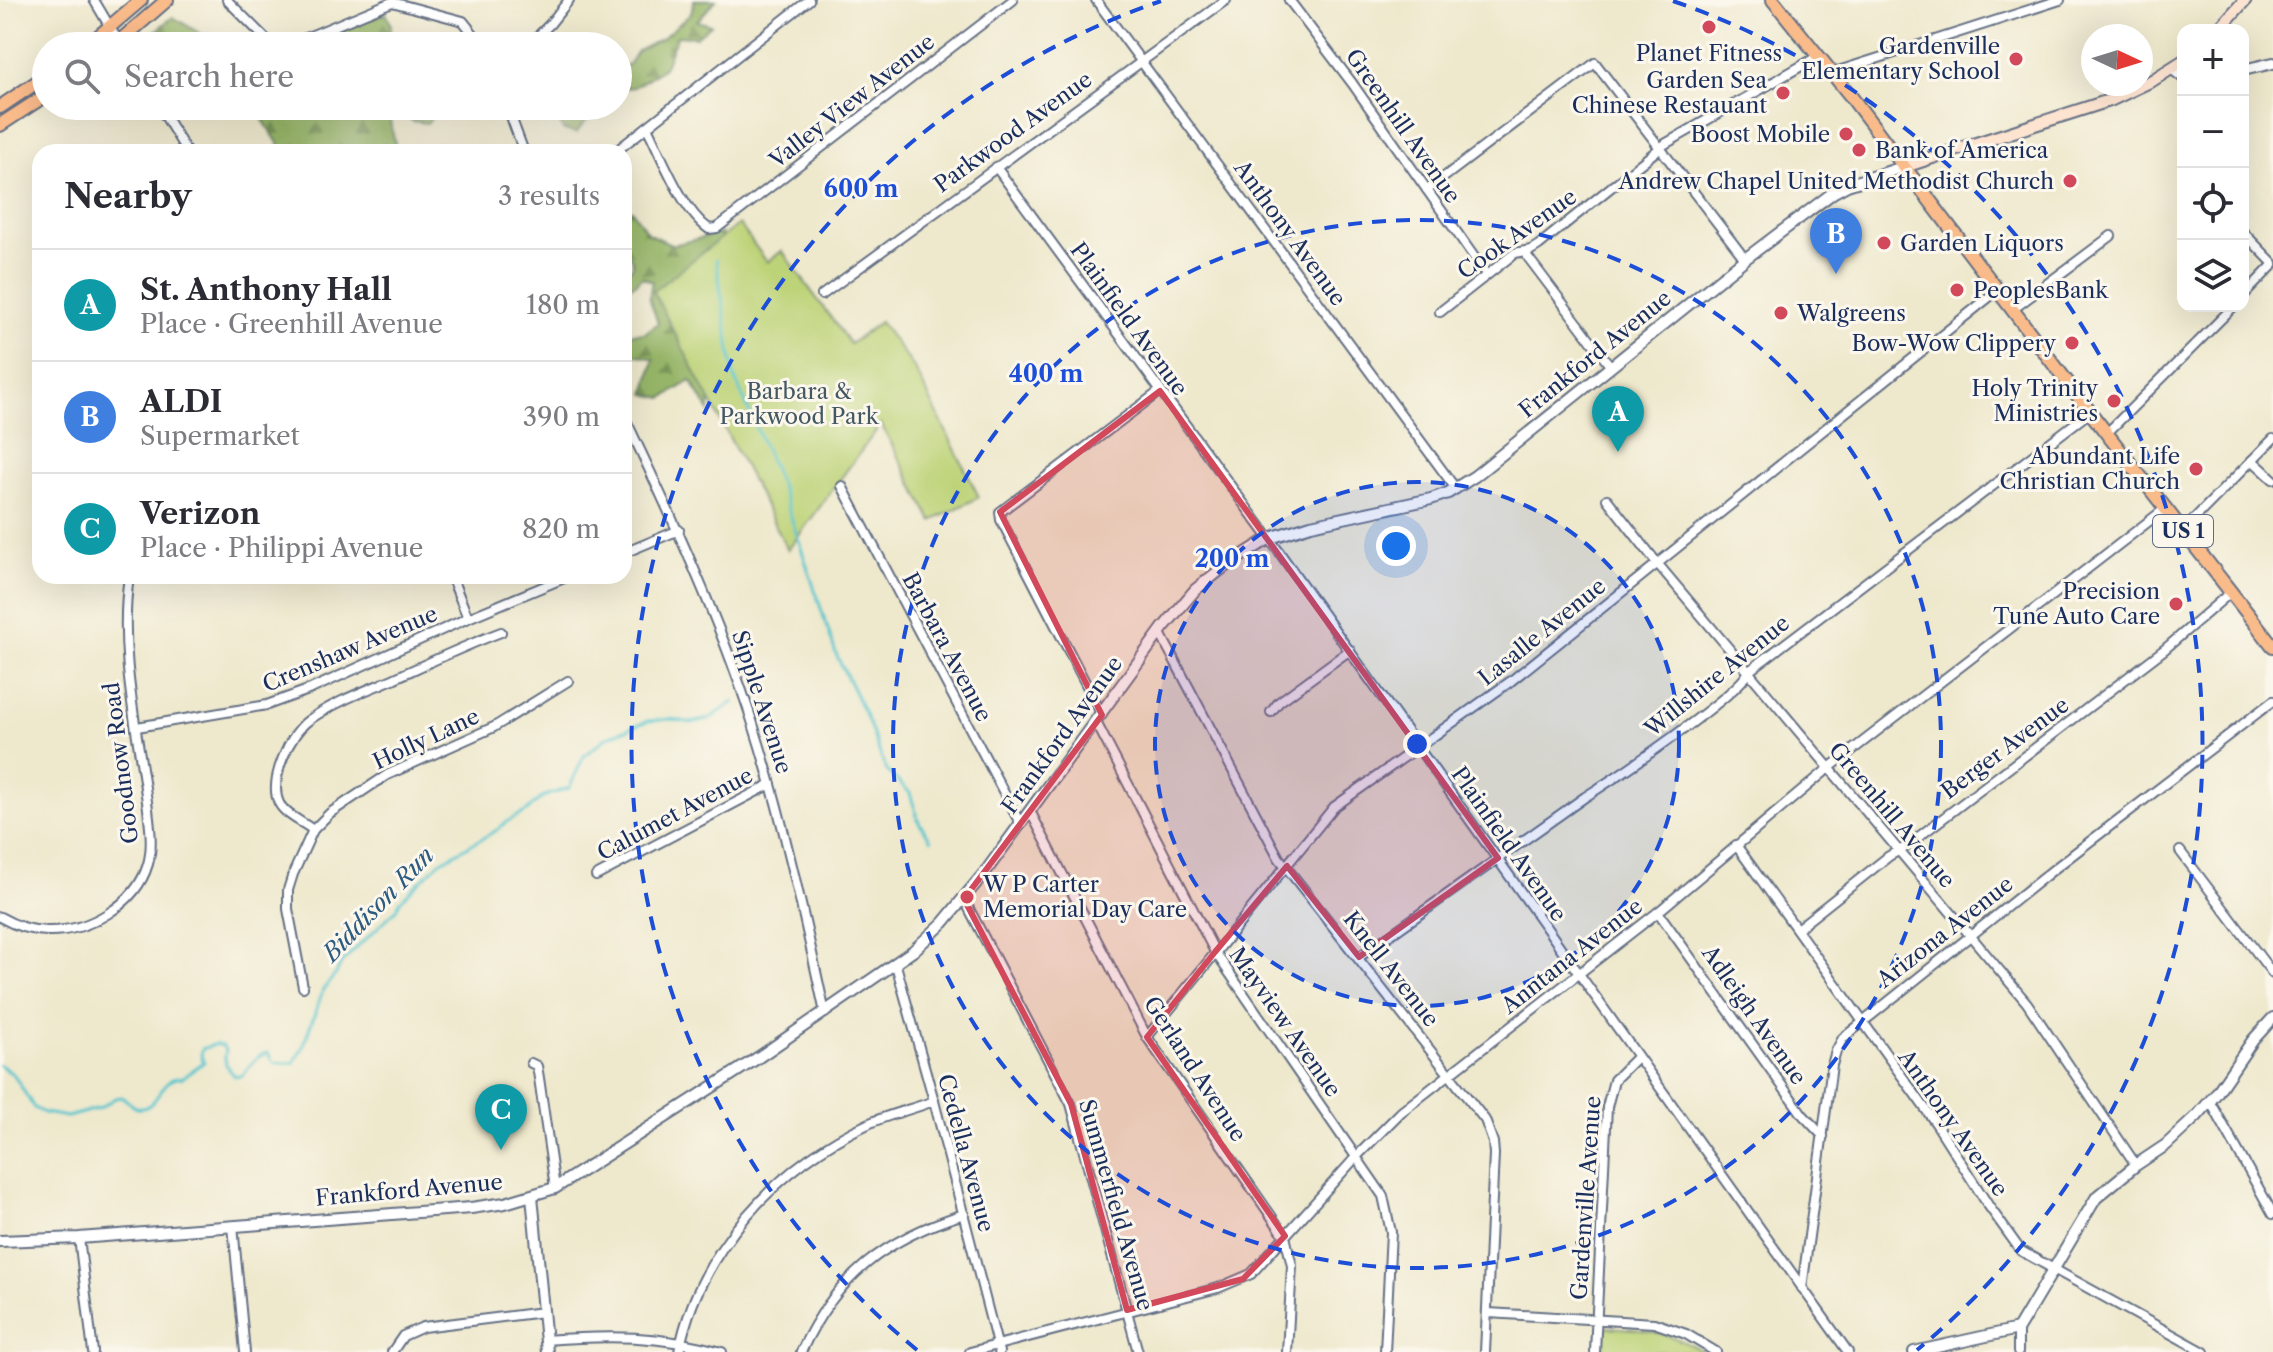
<!DOCTYPE html>
<meta charset="utf-8">
<style>
:root{--surface:#fff;--page:#f7f7f7;--text:#2b2b33;--muted:#7c7c81;--line:#e1e1e2;--accent:#d1495b}
body{margin:0;font-family:"Libre Caslon Text",serif;background:var(--page);color:var(--text)}
.controls{position:absolute;right:24px;top:24px;display:grid;overflow:hidden;border-radius:16px;box-shadow:0 8px 32px #0002}
.controls button{width:72px;height:72px;display:grid;place-items:center;padding:0;border:0;border-bottom:2px solid var(--line);background:var(--surface);color:var(--text);font:40px sans-serif}
.compass{position:absolute;left:2081px;top:24px;width:72px;height:72px;border-radius:50%;background:var(--surface);box-shadow:0 8px 32px #0002;rotate:94deg}
.you{position:absolute;left:1396px;top:546px;width:28px;height:28px;margin:-20px;border:6px solid #fff;border-radius:50%;background:#1a73e8;box-shadow:0 0 0 12px #1a73e833}
.badge{display:grid;place-items:center;width:52px;height:52px;border-radius:50%;background:var(--accent);color:#fff;font-size:26px;font-weight:700}
.pin{position:absolute;translate:-50% -66px;filter:drop-shadow(0 2px 4px #0008)}
.pin::after{content:'';position:absolute;top:42px;width:28px;height:24px;background:inherit;clip-path:polygon(0 0,100% 0,50% 100%)}
.list{margin:0;padding:0;list-style:none}
h2{display:flex;justify-content:space-between;align-items:center;height:104px;margin:0;padding:0 32px;font-size:34px}
h2 small{font-size:26px;font-weight:400;color:var(--muted)}
.list li{display:grid;grid-template-columns:52px 1fr auto;gap:24px;align-items:center;box-sizing:border-box;height:112px;padding:0 32px;border-top:2px solid var(--line)}
.list b{display:block;font-size:30px;white-space:nowrap}
.list p{margin:0;font-size:26px;white-space:nowrap;color:var(--muted)}
.list em{font-size:26px;font-style:normal;color:var(--muted)}
.icon{flex:none;width:44px;height:44px;fill:none;stroke:currentColor;stroke-width:2;stroke-linecap:round;stroke-linejoin:round}
.map{position:relative;flex:none;width:2273px;height:1352px;overflow:hidden}
.search{position:absolute;background:var(--surface);box-shadow:0 8px 32px #0002;left:32px;top:32px;width:600px;height:88px;display:flex;align-items:center;gap:20px;box-sizing:border-box;padding:0 28px;border-radius:44px;color:var(--muted);font-size:30px}
.panel{position:absolute;background:var(--surface);box-shadow:0 8px 32px #0002;left:32px;top:144px;width:600px;height:440px;border-radius:24px}
.map>svg:first-child{display:block}
.forest{fill:url(#forest-firs);stroke:#587263;stroke-width:2}
.park{fill:#bdd378;stroke:#6c816b;stroke-width:2}
.lines{fill:none;stroke-linecap:round;stroke-linejoin:round}
.stream{stroke:#58c5ce;stroke-width:3}
.minor-casing{stroke:#657084;stroke-width:12}
.tertiary-casing{stroke:#657084;stroke-width:14}
.secondary-casing{stroke:#657084;stroke-width:15}
.primary-casing{stroke:#657084;stroke-width:16}
.minor{stroke:#fff;stroke-width:8}
.tertiary{stroke:#fff;stroke-width:10}
.secondary{stroke:#fde4d1;stroke-width:11}
.primary{stroke:#fabb8b;stroke-width:12}
.marked{fill:#d1495b;fill-opacity:0.2;stroke:#d1495b;stroke-width:6;stroke-linejoin:round}
.ring{fill:none;stroke:#1d4ed8;stroke-width:4;stroke-dasharray:14 10}
.poi-dot{fill:#d1495b;stroke:#fbf7ec;stroke-width:3}
.labels{text-anchor:middle;dominant-baseline:central;stroke-width:6;stroke-linejoin:round;paint-order:stroke}
.shield{fill:#fbf7ec;stroke:#5e6b89;stroke-width:2}
.shield-label{font-size:20px;font-weight:bold;fill:#1b2f5e}
.poi-label{font-size:22px;fill:#1b2f5e;stroke:#fbf7ec;text-anchor:end}
.street-label{font-size:22px;fill:#1b2f5e;stroke:#fbf7ec}
.park-label{font-size:22px;fill:#445864;stroke:#fbf7ec}
.water-label{font-size:24px;font-style:italic;fill:#2d5c80;stroke:#fbf7ec}
.centre{fill:#1d4ed8;stroke:#fbf7ec;stroke-width:4}
.ring-label{font-size:24px;text-anchor:middle;font-weight:bold;fill:#1d4ed8;stroke:#fbf7ec;stroke-width:6;stroke-linejoin:round;paint-order:stroke}
</style>
<div class="map">
<svg width="2273" height="1352" viewBox="0 0 2273 1352">
<defs>
<pattern id="forest-firs" width="22" height="20" patternUnits="userSpaceOnUse" patternTransform="scale(2)"><rect width="22" height="20" fill="#96b568"/><path d="M5 1l3.5 6h-7zM16 11l3.5 6h-7z" fill="#7a9459"/></pattern>
</defs>
<rect width="100%" height="100%" fill="#fbf7ec"/>
<filter id="ink" filterUnits="userSpaceOnUse"><feTurbulence type="fractalNoise" baseFrequency=".0125" numOctaves="2"/><feDisplacementMap in="SourceGraphic" scale="16" xChannelSelector="R" yChannelSelector="G"/><feConvolveMatrix kernelMatrix="1 2 1 2 8 2 1 2 1" color-interpolation-filters="sRGB"/></filter>
<filter id="wash" filterUnits="userSpaceOnUse"><feTurbulence type="fractalNoise" baseFrequency=".006" numOctaves="4" result="noise"/><feDisplacementMap in="SourceGraphic" scale="32" xChannelSelector="R" yChannelSelector="G"/><feGaussianBlur stdDeviation="1.8" result="paint"/><feColorMatrix in="noise" values="0 0 0 0 0 0 0 0 0 0 0 0 0 0 0 0 0 1.4 0 .05"/><feComposite in="paint" operator="in"/></filter>
<g filter="url(#wash)">
<rect width="100%" height="100%" fill="#eee8cc"/>
<g class="forest">
<polygon points="694,0 716,0 697,21 711,25 696,37 677,36 664,68 634,87 618,89 618,67 628,65 637,51 661,39 691,14"/>
<polygon points="386,13 391,24 390,46 297,46"/>
<polygon points="173,17 203,35 222,35 238,46 176,46 154,32"/>
<polygon points="254,106 288,106 292,114 324,113 319,106 429,106 436,113 427,123 412,121 402,111 388,112 397,152 284,152"/>
<polygon points="537,106 600,106 576,133 563,130 556,112 538,113"/>
<polygon points="624,209 632,210 647,233 673,245 721,233 709,411 691,381 663,398 645,394 654,359 633,354 624,334 645,333 658,323 649,298 652,281 642,277 637,283 624,289 624,275 633,266 632,258 624,253"/>
</g>
<g class="park">
<polygon points="739,224 767,262 782,251 850,344 880,322 915,369 979,497 932,521 881,424 788,550 653,291"/>
<path d="M 1606,1327 C 1645,1329 1670,1332 1704,1352 L 1602,1352 L 1603,1329 Z"/>
</g>
<g class="lines">
<g class="stream">
<polyline points="716,260 734,376 780,484 836,654 866,716 886,770 910,793 919,822 931,840"/>
<path d="M 0,1065 L 14,1075 L 34,1108 L 44,1113 L 67,1117 L 100,1108 L 115,1098 L 122,1097 C 128,1100 131,1106 137,1108 C 159,1112 160,1074 182,1078 L 204,1062 L 201,1056 L 202,1049 L 216,1044 L 223,1046 L 226,1051 C 223,1060 227,1070 235,1076 L 242,1076 C 250,1067 255,1055 268,1053 L 275,1063 L 294,1063 L 303,1047 L 323,990 L 336,974 L 342,962 L 397,909 L 400,901 L 440,862 L 497,830 L 506,822 L 527,811 L 542,797 L 569,788 L 584,756 L 607,737 L 648,721 L 671,719 L 691,723 L 709,719 L 734,702"/>
</g>
</g>
</g>
<g filter="url(#ink)">
<g class="lines">
<defs>
<g id="minor">
<polyline points="94,0 120,44"/>
<polyline points="227,0 266,39 278,46"/>
<polyline points="1096,0 1456,489"/>
<polyline points="1289,0 1352,83 1486,274"/>
<polyline points="286,46 392,2 463,21 483,46"/>
<polyline points="528,46 550,24 569,0"/>
<polyline points="1832,73 2060,0"/>
<polyline points="159,106 187,152"/>
<polyline points="507,106 524,152"/>
<path d="M 647,127 C 662,157 682,210 709,229 L 717,228 L 1013,0"/>
<polyline points="615,152 809,0"/>
<polyline points="996,167 1277,549 1848,1352"/>
<polyline points="1427,190 1595,63 1745,259"/>
<polyline points="2243,232 2273,263"/>
<polyline points="1524,252 1611,367"/>
<polyline points="822,295 1226,0"/>
<polyline points="2243,296 2273,265"/>
<polyline points="2012,310 2111,236"/>
<polyline points="1440,312 1515,253 1531,250 1539,245 1665,144 1817,57"/>
<path d="M 624,416 C 672,517 719,618 753,724 C 783,818 804,916 825,1013"/>
<polyline points="2107,433 2234,306"/>
<polyline points="2252,460 2273,479"/>
<polyline points="842,486 1021,825"/>
<polyline points="1607,499 1657,563 2027,1003 2136,1165"/>
<polyline points="2183,530 2273,439"/>
<polyline points="624,553 679,530"/>
<polyline points="451,576 468,618"/>
<polyline points="1160,633 1279,858 1485,1120 1493,1142 1494,1154 1485,1352"/>
<polyline points="1271,712 1279,702 1350,650"/>
<polyline points="1102,715 1001,520 1000,512 1160,391"/>
<polyline points="1096,722 1215,952 1383,1196 1391,1232 1385,1352"/>
<polyline points="137,727 267,705 311,689 468,618 569,576"/>
<polyline points="1030,811 1147,1037 1285,1236 1292,1266 1287,1352"/>
<path d="M 313,830 C 303,822 285,815 279,803 C 268,781 290,733 309,720 C 334,702 365,691 393,679 C 428,663 464,646 501,632"/>
<polyline points="1736,845 1937,1125 1988,1205 2021,1251 2204,1352"/>
<polyline points="2180,851 2273,974"/>
<polyline points="596,876 771,784"/>
<polyline points="964,899 1071,1104 1138,1352"/>
<polyline points="1658,912 1803,1115 1823,1136"/>
<path d="M 0,917 C 14,925 30,931 47,931 C 88,932 136,905 148,864 C 153,846 150,827 148,809 C 138,732 118,654 129,576"/>
<polyline points="1797,929 1889,856 1904,848 2165,649 2231,592"/>
<path d="M 1359,957 L 1585,797 C 1612,780 1740,694 1749,671 L 2090,412"/>
<polyline points="896,965 934,1101 999,1352"/>
<polyline points="303,987 288,909 288,890 293,874 313,830 330,813 387,775 494,727 568,681"/>
<polyline points="1147,1037 1334,807 1511,681 1998,290"/>
<polyline points="531,1063 537,1066 539,1078 555,1188"/>
<polyline points="2210,1101 2273,1214"/>
<polyline points="233,1226 245,1352"/>
<polyline points="79,1238 93,1352"/>
<polyline points="1802,1288 1832,1065 1836,1051 1843,1038 2054,869 2273,701"/>
<polyline points="1488,1313 1654,1323 1686,1334 1716,1352"/>
<path d="M 545,1340 C 611,1335 658,1335 722,1352"/>
<polyline points="392,1352 403,1336 423,1327 543,1312"/>
<path d="M 679,1352 C 698,1251 778,1165 870,1123 C 890,1114 913,1109 934,1101"/>
<path d="M 801,1352 C 835,1277 886,1238 964,1214"/>
<polyline points="970,1352 1218,1288 1251,1274 1356,1157 1401,1112 1658,912 1829,768 2166,508"/>
<polyline points="1595,1352 1607,1107 1614,1080 1637,1057"/>
<polyline points="2018,1352 2018,1329"/>
</g>
<g id="tertiary">
<polyline points="2173,69 2183,77"/>
<polyline points="2243,70 2273,63"/>
<polyline points="532,1196 547,1352"/>
<polyline points="0,1241 79,1238 471,1208 505,1203 555,1188 759,1057 913,951 943,923 986,871 1163,628 1195,590 1224,567 1270,538 1311,525 1431,499 1448,493 1475,476 1745,259 1834,192 1847,185 1903,167"/>
<polyline points="1914,1352 2018,1329 2096,1198 2136,1165 2166,1145 2197,1116 2216,1094 2253,1040 2273,1018"/>
</g>
<g id="secondary">
<polyline points="2218,30 2245,0"/>
<polyline points="1903,167 2111,100 2153,80 2183,61"/>
</g>
<g id="primary">
<polyline points="1773,0 1849,94 2090,412 2273,646"/>
<polyline points="87,46 141,0"/>
<polyline points="114,46 167,0"/>
<polyline points="0,107 46,76"/>
<polyline points="0,125 46,95"/>
</g>
</defs>
<use href="#minor" class="minor-casing"/>
<use href="#tertiary" class="tertiary-casing"/>
<use href="#secondary" class="secondary-casing"/>
<use href="#primary" class="primary-casing"/>
<use href="#minor" class="minor"/>
<use href="#tertiary" class="tertiary"/>
<use href="#secondary" class="secondary"/>
<use href="#primary" class="primary"/>
</g>
</g>
<path class="marked" d="M 1160,391 L 1498,858 L 1359,957 L 1287,866 L 1215,952 L 1147,1037 L 1285,1236 L 1243,1279 L 1127,1310 L 1071,1104 L 964,899 L 1102,715 L 1000,512 Z"/>
<circle cx="1417" cy="744" r="262" fill="#1d4ed8" fill-opacity=".12"/>
<g class="ring">
<circle cx="1417" cy="744" r="262"/>
<circle cx="1417" cy="744" r="524"/>
<path d="M917 1350A786 786 0 0 1 1161 1M1673 1A786 786 0 0 1 1917 1350"/>
</g>
<g class="poi-dot">
<circle cx="1709" cy="27" r="8"/>
<circle cx="2016" cy="59" r="8"/>
<circle cx="1783" cy="93" r="8"/>
<circle cx="1846" cy="134" r="8"/>
<circle cx="1859" cy="150" r="8"/>
<circle cx="2070" cy="181" r="8"/>
<circle cx="1884" cy="243" r="8"/>
<circle cx="1957" cy="290" r="8"/>
<circle cx="1781" cy="313" r="8"/>
<circle cx="2072" cy="343" r="8"/>
<circle cx="2114" cy="401" r="8"/>
<circle cx="2196" cy="469" r="8"/>
<circle cx="2176" cy="604" r="8"/>
<circle cx="967" cy="897" r="8"/>
</g>
<g class="labels">
<rect class="shield" x="2153" y="515" width="60" height="32" rx="6"/>
<g class="shield-label">
<text x="2183" y="531">US 1</text>
</g>
<g class="poi-label">
<text x="2000" y="46">Gardenville<tspan x="2000" dy="25">Elementary School</tspan></text>
<text x="1709" y="53" text-anchor="middle">Planet Fitness</text>
<text x="1767" y="80">Garden Sea<tspan x="1767" dy="25">Chinese Restauant</tspan></text>
<text x="1830" y="134">Boost Mobile</text>
<text x="1875" y="150" text-anchor="start">Bank of America</text>
<text x="2054" y="181">Andrew Chapel United Methodist Church</text>
<text x="1900" y="243" text-anchor="start">Garden Liquors</text>
<text x="1973" y="290" text-anchor="start">PeoplesBank</text>
<text x="1797" y="313" text-anchor="start">Walgreens</text>
<text x="2056" y="343">Bow-Wow Clippery</text>
<text x="2098" y="388">Holy Trinity<tspan x="2098" dy="25">Ministries</tspan></text>
<text x="2180" y="456">Abundant Life<tspan x="2180" dy="25">Christian Church</tspan></text>
<text x="2160" y="591">Precision<tspan x="2160" dy="25">Tune Auto Care</tspan></text>
<text x="983" y="884" text-anchor="start">W P Carter<tspan x="983" dy="25">Memorial Day Care</tspan></text>
</g>
<g class="street-label">
<text transform="translate(852 101) rotate(-38)">Valley View Avenue</text>
<text transform="translate(1403 126) rotate(55)">Greenhill Avenue</text>
<text transform="translate(1013 132) rotate(-36)">Parkwood Avenue</text>
<text transform="translate(1290 233) rotate(54)">Anthony Avenue</text>
<text transform="translate(1517 234) rotate(-35)">Cook Avenue</text>
<text transform="translate(1129 319) rotate(54)">Plainfield Avenue</text>
<text transform="translate(1595 354) rotate(-39)">Frankford Avenue</text>
<text transform="translate(1542 632) rotate(-39)">Lasalle Avenue</text>
<text transform="translate(947 647) rotate(62)">Barbara Avenue</text>
<text transform="translate(350 649) rotate(-23)">Crenshaw Avenue</text>
<text transform="translate(1717 676) rotate(-39)">Willshire Avenue</text>
<text transform="translate(762 702) rotate(72)">Sipple Avenue</text>
<text transform="translate(1062 735) rotate(-54)">Frankford Avenue</text>
<text transform="translate(426 739) rotate(-25)">Holly Lane</text>
<text transform="translate(2005 748) rotate(-37)">Berger Avenue</text>
<text transform="translate(121 763) rotate(-97)">Goodnow Road</text>
<text transform="translate(675 814) rotate(-28)">Calumet Avenue</text>
<text transform="translate(1892 815) rotate(50)">Greenhill Avenue</text>
<text transform="translate(1509 844) rotate(55)">Plainfield Avenue</text>
<text transform="translate(1945 932) rotate(-38)">Arizona Avenue</text>
<text transform="translate(1572 956) rotate(-38)">Anntana Avenue</text>
<text transform="translate(1391 969) rotate(52)">Knell Avenue</text>
<text transform="translate(1754 1015) rotate(55)">Adleigh Avenue</text>
<text transform="translate(1285 1022) rotate(55)">Mayview Avenue</text>
<text transform="translate(1195 1069) rotate(57)">Gerland Avenue</text>
<text transform="translate(1953 1123) rotate(55)">Anthony Avenue</text>
<text transform="translate(966 1153) rotate(75)">Cedella Avenue</text>
<text transform="translate(409 1190) rotate(-5)">Frankford Avenue</text>
<text transform="translate(1586 1198) rotate(-86)">Gardenville Avenue</text>
<text transform="translate(1116 1205) rotate(74)">Summerfield Avenue</text>
</g>
<g class="park-label">
<text x="799" y="391">Barbara &amp;<tspan x="799" dy="25">Parkwood Park</tspan></text>
</g>
<g class="water-label">
<text transform="translate(378 904) rotate(-46)">Biddison Run</text>
</g>
</g>
<circle cx="1417" cy="744" r="12" class="centre"/>
<g class="ring-label">
<text x="861" y="197">600 m</text>
<text x="1046" y="382">400 m</text>
<text x="1232" y="567">200 m</text>
</g>
</svg>
<div class="controls">
<button>+</button>
<button>−</button>
<button><svg class="icon" aria-label="locate" viewBox="0 0 24 24"><circle cx="12" cy="12" r="6"/><path d="M12 2v4M12 18v4M2 12h4M18 12h4"/></svg></button>
<button><svg class="icon" aria-label="layers" viewBox="0 0 24 24"><path d="M12 4l9 5-9 5-9-5zM3 14l9 5 9-5"/></svg></button>
</div>
<svg class="compass" viewBox="-18 -18 36 36"><path d="M0-13l5 13h-10z" fill="#e53935"/><path d="M0 13l5-13h-10z" fill="#7c7c81"/></svg>
<div class="you"></div>
<div class="pin badge" style="left:1618px;top:452px;background:#0f9aa8">A</div>
<div class="pin badge" style="left:1836px;top:274px;background:#3f7fe0">B</div>
<div class="pin badge" style="left:501px;top:1150px;background:#0f9aa8">C</div>
<div class="search"><svg class="icon" aria-label="search" viewBox="0 0 24 24"><circle cx="10" cy="10" r="6"/><path d="M15 15l6 6"/></svg>Search here</div>
<section class="panel">
<h2>Nearby<small>3 results</small></h2>
<ul class="list">
<li><span class="badge" style="background:#0f9aa8">A</span><div><b>St. Anthony Hall</b><p>Place · Greenhill Avenue</p></div><em>180 m</em></li>
<li><span class="badge" style="background:#3f7fe0">B</span><div><b>ALDI</b><p>Supermarket</p></div><em>390 m</em></li>
<li><span class="badge" style="background:#0f9aa8">C</span><div><b>Verizon</b><p>Place · Philippi Avenue</p></div><em>820 m</em></li>
</ul>
</section>
</div>
